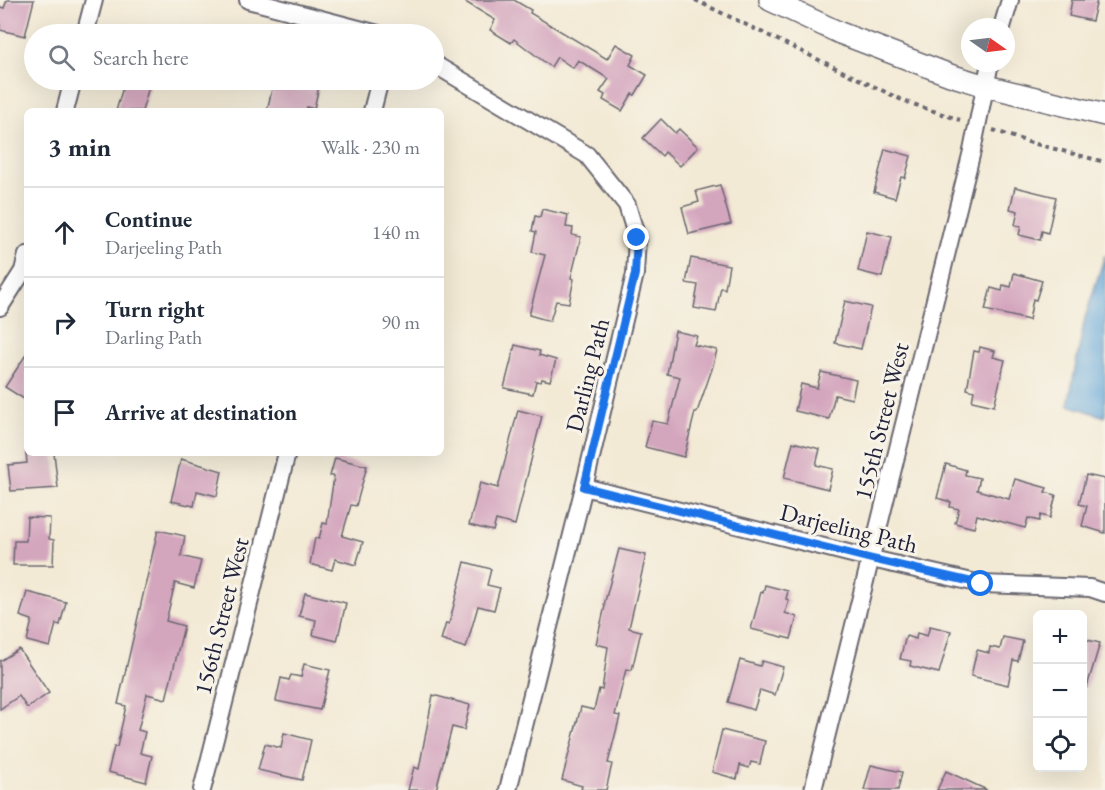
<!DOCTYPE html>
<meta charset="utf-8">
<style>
:root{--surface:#fff;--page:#f6f6f7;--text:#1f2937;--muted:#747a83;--line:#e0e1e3}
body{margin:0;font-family:"EB Garamond",serif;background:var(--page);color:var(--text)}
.controls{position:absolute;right:18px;bottom:18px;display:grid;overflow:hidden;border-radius:9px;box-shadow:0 6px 24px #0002}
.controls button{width:54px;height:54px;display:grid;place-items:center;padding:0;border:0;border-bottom:2px solid var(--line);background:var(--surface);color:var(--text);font:30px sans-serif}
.compass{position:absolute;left:961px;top:18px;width:54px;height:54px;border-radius:50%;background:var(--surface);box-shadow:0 6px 24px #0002;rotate:104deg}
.stop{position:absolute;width:18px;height:18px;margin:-14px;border:4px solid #1a73e8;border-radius:50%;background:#fff}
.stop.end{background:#1a73e8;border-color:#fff;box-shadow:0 2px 6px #0008}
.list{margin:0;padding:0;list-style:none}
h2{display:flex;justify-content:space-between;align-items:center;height:78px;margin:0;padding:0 24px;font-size:26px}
h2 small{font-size:20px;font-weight:400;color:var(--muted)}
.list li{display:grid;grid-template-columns:39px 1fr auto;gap:18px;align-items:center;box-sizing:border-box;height:90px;padding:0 24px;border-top:2px solid var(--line)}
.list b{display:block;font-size:22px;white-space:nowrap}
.list p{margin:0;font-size:20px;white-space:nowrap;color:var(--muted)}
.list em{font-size:20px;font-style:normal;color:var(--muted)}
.icon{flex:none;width:33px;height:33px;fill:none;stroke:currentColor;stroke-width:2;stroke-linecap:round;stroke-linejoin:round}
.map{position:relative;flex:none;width:1105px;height:790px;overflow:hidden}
.search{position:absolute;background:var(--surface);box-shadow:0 6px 24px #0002;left:24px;top:24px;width:420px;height:66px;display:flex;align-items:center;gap:15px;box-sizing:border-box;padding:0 21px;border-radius:33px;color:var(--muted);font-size:22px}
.panel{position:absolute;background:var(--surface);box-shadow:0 6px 24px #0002;left:24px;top:108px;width:420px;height:348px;border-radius:9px}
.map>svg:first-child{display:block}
.water{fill:#66a8da;stroke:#44658a;stroke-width:1.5}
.building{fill:#d4a6be}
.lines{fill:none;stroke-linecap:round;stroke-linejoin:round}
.minor-casing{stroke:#6b6871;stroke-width:20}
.tertiary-casing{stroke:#6b6871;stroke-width:24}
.path{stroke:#6b6871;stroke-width:4;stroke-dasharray:4.5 4.5;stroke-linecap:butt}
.minor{stroke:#fff;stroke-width:16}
.tertiary{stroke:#fff;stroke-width:21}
.route{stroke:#1a73e8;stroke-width:8}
.labels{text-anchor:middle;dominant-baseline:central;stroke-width:6;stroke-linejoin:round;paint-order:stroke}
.street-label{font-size:24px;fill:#22223b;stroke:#f7f3e8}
</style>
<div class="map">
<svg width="1105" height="790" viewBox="0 0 1105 790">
<rect width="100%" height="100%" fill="#f7f3e8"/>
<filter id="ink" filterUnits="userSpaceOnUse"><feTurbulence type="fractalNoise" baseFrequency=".0167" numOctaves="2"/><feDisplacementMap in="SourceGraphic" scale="12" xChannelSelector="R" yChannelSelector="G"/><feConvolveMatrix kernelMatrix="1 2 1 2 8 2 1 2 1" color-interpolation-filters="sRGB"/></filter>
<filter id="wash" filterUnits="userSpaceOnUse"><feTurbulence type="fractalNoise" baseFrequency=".008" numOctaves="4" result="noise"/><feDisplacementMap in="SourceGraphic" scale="24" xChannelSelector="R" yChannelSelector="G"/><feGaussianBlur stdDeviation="1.35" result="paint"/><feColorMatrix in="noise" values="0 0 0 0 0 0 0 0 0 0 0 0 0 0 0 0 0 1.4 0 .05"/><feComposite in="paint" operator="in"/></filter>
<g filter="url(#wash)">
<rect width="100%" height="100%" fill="#f3ead5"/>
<polygon class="water" points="1105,255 1105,417 1068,405 1085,318"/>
<g id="blocks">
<g class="building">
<polygon points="7,0 34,0 25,36 0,30 0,7 4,8"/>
<polygon points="462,0 514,0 531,10 530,13 607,59 616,44 635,55 630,65 647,75 635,95 632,94 622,111 603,100 605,95 600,92 609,79 578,60 573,68 557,57 551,67 514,39 511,43 490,30 495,20"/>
<polygon points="1072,0 1097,0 1092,21 1069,16"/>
<polygon points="125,80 151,80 142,111 116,111"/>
<polygon points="274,80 290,80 319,86 314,109 307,107 305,111 267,111"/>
<polygon points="661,119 675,133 679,129 698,147 680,166 665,152 662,156 643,138"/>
<polygon points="885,149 911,156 905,178 901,177 895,198 874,192"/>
<polygon points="720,185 731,224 689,234 682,207 699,202 696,191"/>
<polygon points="1015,187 1056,197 1048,233 1042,231 1040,240 1019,235 1021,226 1015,225 1018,211 1010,209"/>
<polygon points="542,209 568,215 566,227 573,228 572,235 581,237 571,278 574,279 569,303 556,301 550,321 529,315 545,255 532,252 536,232 532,231 535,216 540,217"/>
<polygon points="867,231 892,237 882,277 858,271"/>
<polygon points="691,258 729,265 725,289 721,287 716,312 694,308 698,285 686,283"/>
<polygon points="1014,273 1042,281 1036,300 1033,299 1029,320 985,310 991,288 1002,291 1003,285 1011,287"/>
<polygon points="845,301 871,307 861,349 835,343"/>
<polygon points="675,331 697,336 694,345 717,350 712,369 697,412 695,412 684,457 645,447 652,421 668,424 680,377 667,374"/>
<polygon points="515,345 540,351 539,355 556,360 550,381 542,379 541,382 536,381 533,394 504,388"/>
<polygon points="980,347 995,351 993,357 1005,360 994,406 972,401 974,391 967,389 974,351 979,352"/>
<polygon points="27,353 27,401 5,387"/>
<polygon points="821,372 856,380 852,399 835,395 829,419 795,411 801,384 817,388"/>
<polygon points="518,410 542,416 515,525 496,520 493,531 469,525 480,483 498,488"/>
<polygon points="793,442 820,449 816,465 833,469 828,489 784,478"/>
<polygon points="26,453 54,453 58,488 11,491 8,465 27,463"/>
<polygon points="335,458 367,466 356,506 351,505 342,536 363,542 356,565 335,559 332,570 310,564 315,538 319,539 323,523 327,524 334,476 330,476"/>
<polygon points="181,459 222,471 217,496 197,491 194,506 171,501"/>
<polygon points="946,464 966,470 965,475 980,478 977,490 1009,499 1015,479 1047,488 1045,492 1056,495 1050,518 1041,515 1039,521 1028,518 1025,528 977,515 974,528 955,523 959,509 950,507 951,502 937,498"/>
<polygon points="1086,475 1105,479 1105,533 1082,526 1087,506 1079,504"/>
<polygon points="27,517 50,518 49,539 54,540 53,565 13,565 14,541 26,541"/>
<polygon points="158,530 185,536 181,556 201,561 194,588 175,583 166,621 184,626 166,699 147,694 138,730 145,732 140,753 152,756 146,782 108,772 114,747 117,747 126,706 118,704"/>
<polygon points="619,549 646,555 629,628 641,631 632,670 626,669 615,715 620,716 608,763 612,764 606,790 581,790 582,786 562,780 581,707 594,710 599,689 602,690 608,647 596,644 605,606 604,605"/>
<polygon points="465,562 491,569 487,585 500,588 494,610 478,606 466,648 441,640 446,623 449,624"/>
<polygon points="765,585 788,591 786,599 789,600 785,613 797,617 791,639 751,629 761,592 763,593"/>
<polygon points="27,592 66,602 60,625 56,624 50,647 27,641 32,620 20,616"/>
<polygon points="305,593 346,603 337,641 313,635 316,620 299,616"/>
<polygon points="930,626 951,631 939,673 910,666 911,661 900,659 906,636 916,639 917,633 927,636"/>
<polygon points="1003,637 1023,641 1018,661 1013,660 1008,685 971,676 977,650 989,653 990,647 1000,649"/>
<polygon points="1083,639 1100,643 1087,687 1083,687"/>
<polygon points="19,649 49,693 27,708 19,696 0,709 0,661"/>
<polygon points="740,660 760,666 762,661 783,667 775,695 760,690 754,710 728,702"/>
<polygon points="304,664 330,670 320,710 276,701 281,678 289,680 291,675 301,677"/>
<polygon points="433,695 470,705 464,730 452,727 436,790 408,790 414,767 419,769"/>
<polygon points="722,730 765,741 760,764 751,762 749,768 740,765 737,779 712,772"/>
<polygon points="284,733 311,740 302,780 258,770 265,744 281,748"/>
<polygon points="871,765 902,772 898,790 864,790"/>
<polygon points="946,771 987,790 937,790"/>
</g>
</g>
</g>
<g filter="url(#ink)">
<use href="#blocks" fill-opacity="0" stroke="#6b6871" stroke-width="1.5"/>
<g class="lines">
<defs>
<g id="minor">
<polyline points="248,0 378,34"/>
<polyline points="1002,27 1010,0"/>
<polyline points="85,34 94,0"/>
<polyline points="434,64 587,155 627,205 637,238 635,274 584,487 508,790"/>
<polyline points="65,111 73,80"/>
<polyline points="372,111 380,80"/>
<polyline points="0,307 23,271 27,255"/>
<polyline points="584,487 872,559 981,584 1090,588 1105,593"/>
<polyline points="202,790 287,453"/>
<polyline points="813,790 972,151 990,63"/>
</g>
<polyline id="tertiary" points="770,0 840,33 950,75 986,86 1105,115"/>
</defs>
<use href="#minor" class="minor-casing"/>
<use href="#tertiary" class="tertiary-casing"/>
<g class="path">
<polyline points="695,0 904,101 960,120"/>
<polyline points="993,130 1028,142 1105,162"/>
</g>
<use href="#minor" class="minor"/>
<use href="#tertiary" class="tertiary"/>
</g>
</g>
<g class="lines" filter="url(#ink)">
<polyline class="route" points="637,238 635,274 584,487 872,559 981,584"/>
</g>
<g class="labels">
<g class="street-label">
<text transform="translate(587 375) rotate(-76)">Darling Path</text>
<text transform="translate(881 421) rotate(-76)">155th Street West</text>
<text transform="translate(849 528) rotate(14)">Darjeeling Path</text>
<text transform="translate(221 616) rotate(-76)">156th Street West</text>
</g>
</g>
</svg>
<div class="controls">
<button>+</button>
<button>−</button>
<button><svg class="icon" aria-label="locate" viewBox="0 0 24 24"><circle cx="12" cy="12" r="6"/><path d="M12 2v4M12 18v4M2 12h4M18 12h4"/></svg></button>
</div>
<svg class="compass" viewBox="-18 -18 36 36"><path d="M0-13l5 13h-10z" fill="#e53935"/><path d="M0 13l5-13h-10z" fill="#747a83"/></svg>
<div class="stop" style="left:981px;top:584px"></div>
<div class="stop end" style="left:637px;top:238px"></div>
<div class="search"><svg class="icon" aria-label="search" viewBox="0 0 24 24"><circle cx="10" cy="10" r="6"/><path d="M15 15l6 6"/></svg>Search here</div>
<section class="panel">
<h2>3 min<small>Walk · 230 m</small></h2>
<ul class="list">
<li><svg class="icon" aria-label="ahead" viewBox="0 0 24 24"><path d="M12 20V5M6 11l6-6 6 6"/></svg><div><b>Continue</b><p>Darjeeling Path</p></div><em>140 m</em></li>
<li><svg class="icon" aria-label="right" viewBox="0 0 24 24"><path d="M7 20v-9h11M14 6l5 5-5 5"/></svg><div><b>Turn right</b><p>Darling Path</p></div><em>90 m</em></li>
<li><svg class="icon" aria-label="arrive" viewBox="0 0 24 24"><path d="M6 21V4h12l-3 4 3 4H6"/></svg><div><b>Arrive at destination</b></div></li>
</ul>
</section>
</div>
